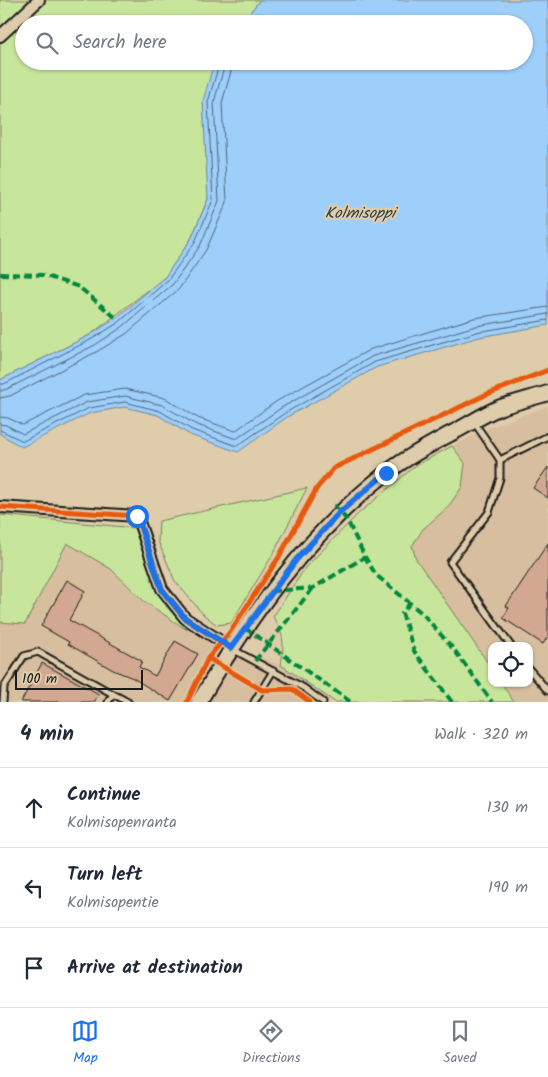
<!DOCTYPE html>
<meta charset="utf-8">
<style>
:root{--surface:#fff;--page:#f6f6f7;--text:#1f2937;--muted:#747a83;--line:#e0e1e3;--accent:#1a73e8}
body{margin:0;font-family:Kalam,sans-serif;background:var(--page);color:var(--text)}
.controls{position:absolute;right:15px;bottom:15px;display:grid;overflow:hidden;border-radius:10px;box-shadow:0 1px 4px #0004}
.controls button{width:45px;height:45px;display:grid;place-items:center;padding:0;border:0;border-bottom:1px solid var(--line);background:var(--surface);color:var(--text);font:25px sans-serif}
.scale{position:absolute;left:15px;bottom:12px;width:128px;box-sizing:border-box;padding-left:5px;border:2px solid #1c1c1c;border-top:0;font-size:14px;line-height:18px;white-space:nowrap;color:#1c1c1c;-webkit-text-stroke:4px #dfccaa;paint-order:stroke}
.stop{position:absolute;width:15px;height:15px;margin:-11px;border:4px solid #1a73e8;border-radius:50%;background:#fff}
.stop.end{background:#1a73e8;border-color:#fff;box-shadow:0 1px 5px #0008}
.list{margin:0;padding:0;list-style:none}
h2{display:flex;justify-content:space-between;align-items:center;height:65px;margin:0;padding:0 20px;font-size:21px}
h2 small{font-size:16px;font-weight:400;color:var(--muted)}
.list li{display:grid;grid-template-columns:32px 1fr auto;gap:15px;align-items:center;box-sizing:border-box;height:80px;padding:0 20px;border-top:1px solid var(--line)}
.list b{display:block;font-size:19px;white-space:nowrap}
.list p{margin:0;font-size:16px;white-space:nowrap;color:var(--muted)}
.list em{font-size:16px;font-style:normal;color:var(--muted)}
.icon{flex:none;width:28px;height:28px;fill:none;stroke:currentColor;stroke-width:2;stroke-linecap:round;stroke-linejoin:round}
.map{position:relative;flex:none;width:548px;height:702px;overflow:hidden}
.search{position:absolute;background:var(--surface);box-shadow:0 1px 4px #0004;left:15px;right:15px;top:15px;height:55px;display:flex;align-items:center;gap:12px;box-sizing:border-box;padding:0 18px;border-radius:28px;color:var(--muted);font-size:19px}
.sheet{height:305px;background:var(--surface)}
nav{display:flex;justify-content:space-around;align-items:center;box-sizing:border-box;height:70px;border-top:1px solid var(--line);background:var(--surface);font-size:14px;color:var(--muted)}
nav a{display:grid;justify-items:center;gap:2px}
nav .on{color:var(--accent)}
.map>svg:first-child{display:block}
.built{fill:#d7be9f}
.green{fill:#c8e59c;stroke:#72805c}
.water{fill:#9dcffa;stroke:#6987a1}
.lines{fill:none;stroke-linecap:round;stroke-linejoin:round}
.shore{stroke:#506475;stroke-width:1}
.building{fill:#d2a890;stroke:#1c1c1c}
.service-casing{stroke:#1c1c1c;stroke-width:9}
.minor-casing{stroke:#1c1c1c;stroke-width:14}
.secondary-casing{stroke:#1c1c1c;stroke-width:18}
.service{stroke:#dfccaa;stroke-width:5}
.minor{stroke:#dfccaa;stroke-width:10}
.secondary{stroke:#dfccaa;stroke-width:14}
.quiet{stroke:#00873e;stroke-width:4;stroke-dasharray:8 4;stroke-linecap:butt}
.cycleway-casing{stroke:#dfccaa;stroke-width:8}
.cycleway{stroke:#e8590c;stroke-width:5}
.route{stroke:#1a73e8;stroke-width:6}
.labels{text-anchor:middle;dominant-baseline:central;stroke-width:4.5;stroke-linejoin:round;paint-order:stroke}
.water-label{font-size:16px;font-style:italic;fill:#364048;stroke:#dfccaa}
</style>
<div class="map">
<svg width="548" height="702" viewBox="0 0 548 702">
<rect width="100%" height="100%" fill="#dfccaa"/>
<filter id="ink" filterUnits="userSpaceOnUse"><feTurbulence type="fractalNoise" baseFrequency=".02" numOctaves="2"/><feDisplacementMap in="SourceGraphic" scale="10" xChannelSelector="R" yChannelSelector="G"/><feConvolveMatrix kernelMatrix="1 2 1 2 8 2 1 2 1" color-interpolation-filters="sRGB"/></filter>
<g filter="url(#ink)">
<g class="built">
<polygon points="548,406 548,702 514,702 501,683 529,683 529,646 492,646 492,669 416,559 412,545 423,529 448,507 464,463 452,446 493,426"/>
<polygon points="67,543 111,569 144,601 187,630 281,665 335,702 0,702 0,622 26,624"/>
</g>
<g class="green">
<polygon points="0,0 260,0 246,17 242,24 24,24 24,61 217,61 213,66 208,199 191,239 165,277 90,335 0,380"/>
<path d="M 452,446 L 465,463 L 462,487 L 448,507 L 423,529 L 412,546 L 416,559 L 492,669 L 492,683 L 501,683 L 514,702 L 335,702 L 281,665 C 284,644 285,635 273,617 L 305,568 L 358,514 L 415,466 Z"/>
<polygon points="307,488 272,556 231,623 217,625 203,614 175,581 158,541 159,521"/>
<polygon points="0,515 134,528 153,581 166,606 187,630 144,601 111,569 67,543 25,624 0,622"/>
</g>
<polygon class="water" points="260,0 548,0 548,325 479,337 377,367 287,417 238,452 190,435 158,415 125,407 90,413 22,447 0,434 0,380 90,335 115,319 165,277 191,239 208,199 203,101 213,66 217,61 524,61 524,24 242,24 246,17"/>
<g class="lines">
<g class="shore">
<polyline points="0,384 4,384 92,339 118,323 168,280 195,242 213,200 208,102 220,61"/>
<polyline points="0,391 7,389 95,345 121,328 173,284 200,246 219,201 214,102 226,61"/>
<polyline points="0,398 10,396 98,351 126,334 179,289 206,250 227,202 222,103 234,61"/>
<polyline points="0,417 8,418 23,425 84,395 125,389 165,398 198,418 235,431 277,401 371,349 474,318 548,307"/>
<polyline points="0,424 6,425 23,434 87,402 125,396 162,405 195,424 236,439 281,408 373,356 476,326 548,314"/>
<polyline points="0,430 23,441 89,408 125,402 160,411 192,430 237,446 285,413 375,362 477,332 548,320"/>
</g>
</g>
<g class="building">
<polygon points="548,467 548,498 533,488"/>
<polygon points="548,543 548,636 543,644 503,618 509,608 506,606"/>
<polygon points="67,580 85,591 69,620 142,661 139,667 155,676 175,641 198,654 170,701 133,678 113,670 68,644 69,642 41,626"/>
<polygon points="42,663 99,694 94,702 21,702"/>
</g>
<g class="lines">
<defs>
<g id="service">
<polyline points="474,422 500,460 500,478 489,512 450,562 511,646"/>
<polyline points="500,460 548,436"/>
<polyline points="234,650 304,688 323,702"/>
<polyline points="529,669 548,691"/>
<polyline points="3,702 4,687 24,656 38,652 113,694"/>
<polyline points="108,702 113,694 128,702"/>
<polyline points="254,702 273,671"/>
</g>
<g id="minor">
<polyline points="0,36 39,0"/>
<polyline points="0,507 137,516 162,589 185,618 231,648"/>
</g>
<path id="secondary" d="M 199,702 C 249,617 307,535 385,474 C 405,458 428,446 450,434 C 467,426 483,414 501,407 C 516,402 532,398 548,393"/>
</defs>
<use href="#service" class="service-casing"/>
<use href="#minor" class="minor-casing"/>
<use href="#secondary" class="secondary-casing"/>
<use href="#service" class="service"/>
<use href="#minor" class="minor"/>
<use href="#secondary" class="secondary"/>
<g class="quiet">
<polyline points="0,274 43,275 79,287 115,317"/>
<polyline points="334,505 347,520 365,557 376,575 423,614 455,651 492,702"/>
<polyline points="272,591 313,588 365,557"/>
<polyline points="410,603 402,613 414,651 452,702"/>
<polyline points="245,628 351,702"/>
<polyline points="255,661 313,588"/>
</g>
<defs>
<g id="cycleway">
<polyline points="0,507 137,516 162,589 185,618 231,648"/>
<polyline points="208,658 262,690 292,689 310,702"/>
<polyline points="187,702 208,658 230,632 279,557 317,488 334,468 485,395 548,370"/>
</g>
</defs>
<use href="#cycleway" class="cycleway-casing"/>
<use href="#cycleway" class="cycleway"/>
</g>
</g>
<g class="lines" filter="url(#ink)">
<polyline class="route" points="137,516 162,590 185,618 231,648 296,560 340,512 386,473"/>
</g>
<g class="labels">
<g class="water-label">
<text x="360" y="213">Kolmisoppi</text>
</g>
</g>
</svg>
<div class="controls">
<button><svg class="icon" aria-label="locate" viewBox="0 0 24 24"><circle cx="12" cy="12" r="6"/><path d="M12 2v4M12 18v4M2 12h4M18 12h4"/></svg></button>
</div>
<div class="scale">100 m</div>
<div class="stop" style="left:137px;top:516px"></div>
<div class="stop end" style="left:386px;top:473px"></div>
<div class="search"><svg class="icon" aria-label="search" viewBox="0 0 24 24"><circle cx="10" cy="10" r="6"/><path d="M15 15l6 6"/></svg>Search here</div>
</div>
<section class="sheet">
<h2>4 min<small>Walk · 320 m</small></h2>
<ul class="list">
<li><svg class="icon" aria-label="ahead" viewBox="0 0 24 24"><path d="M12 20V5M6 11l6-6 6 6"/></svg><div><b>Continue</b><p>Kolmisopenranta</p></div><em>130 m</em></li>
<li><svg class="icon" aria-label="left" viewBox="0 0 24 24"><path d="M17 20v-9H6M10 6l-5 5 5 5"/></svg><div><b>Turn left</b><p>Kolmisopentie</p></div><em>190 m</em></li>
<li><svg class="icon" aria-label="arrive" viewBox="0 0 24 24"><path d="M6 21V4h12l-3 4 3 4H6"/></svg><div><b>Arrive at destination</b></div></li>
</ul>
</section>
<nav>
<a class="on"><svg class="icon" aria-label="map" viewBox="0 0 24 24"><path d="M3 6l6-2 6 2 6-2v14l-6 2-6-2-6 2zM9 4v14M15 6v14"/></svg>Map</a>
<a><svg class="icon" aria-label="directions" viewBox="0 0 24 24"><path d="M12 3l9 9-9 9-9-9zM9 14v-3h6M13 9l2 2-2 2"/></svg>Directions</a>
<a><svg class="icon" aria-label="saved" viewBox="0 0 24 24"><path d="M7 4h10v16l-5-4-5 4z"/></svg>Saved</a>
</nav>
